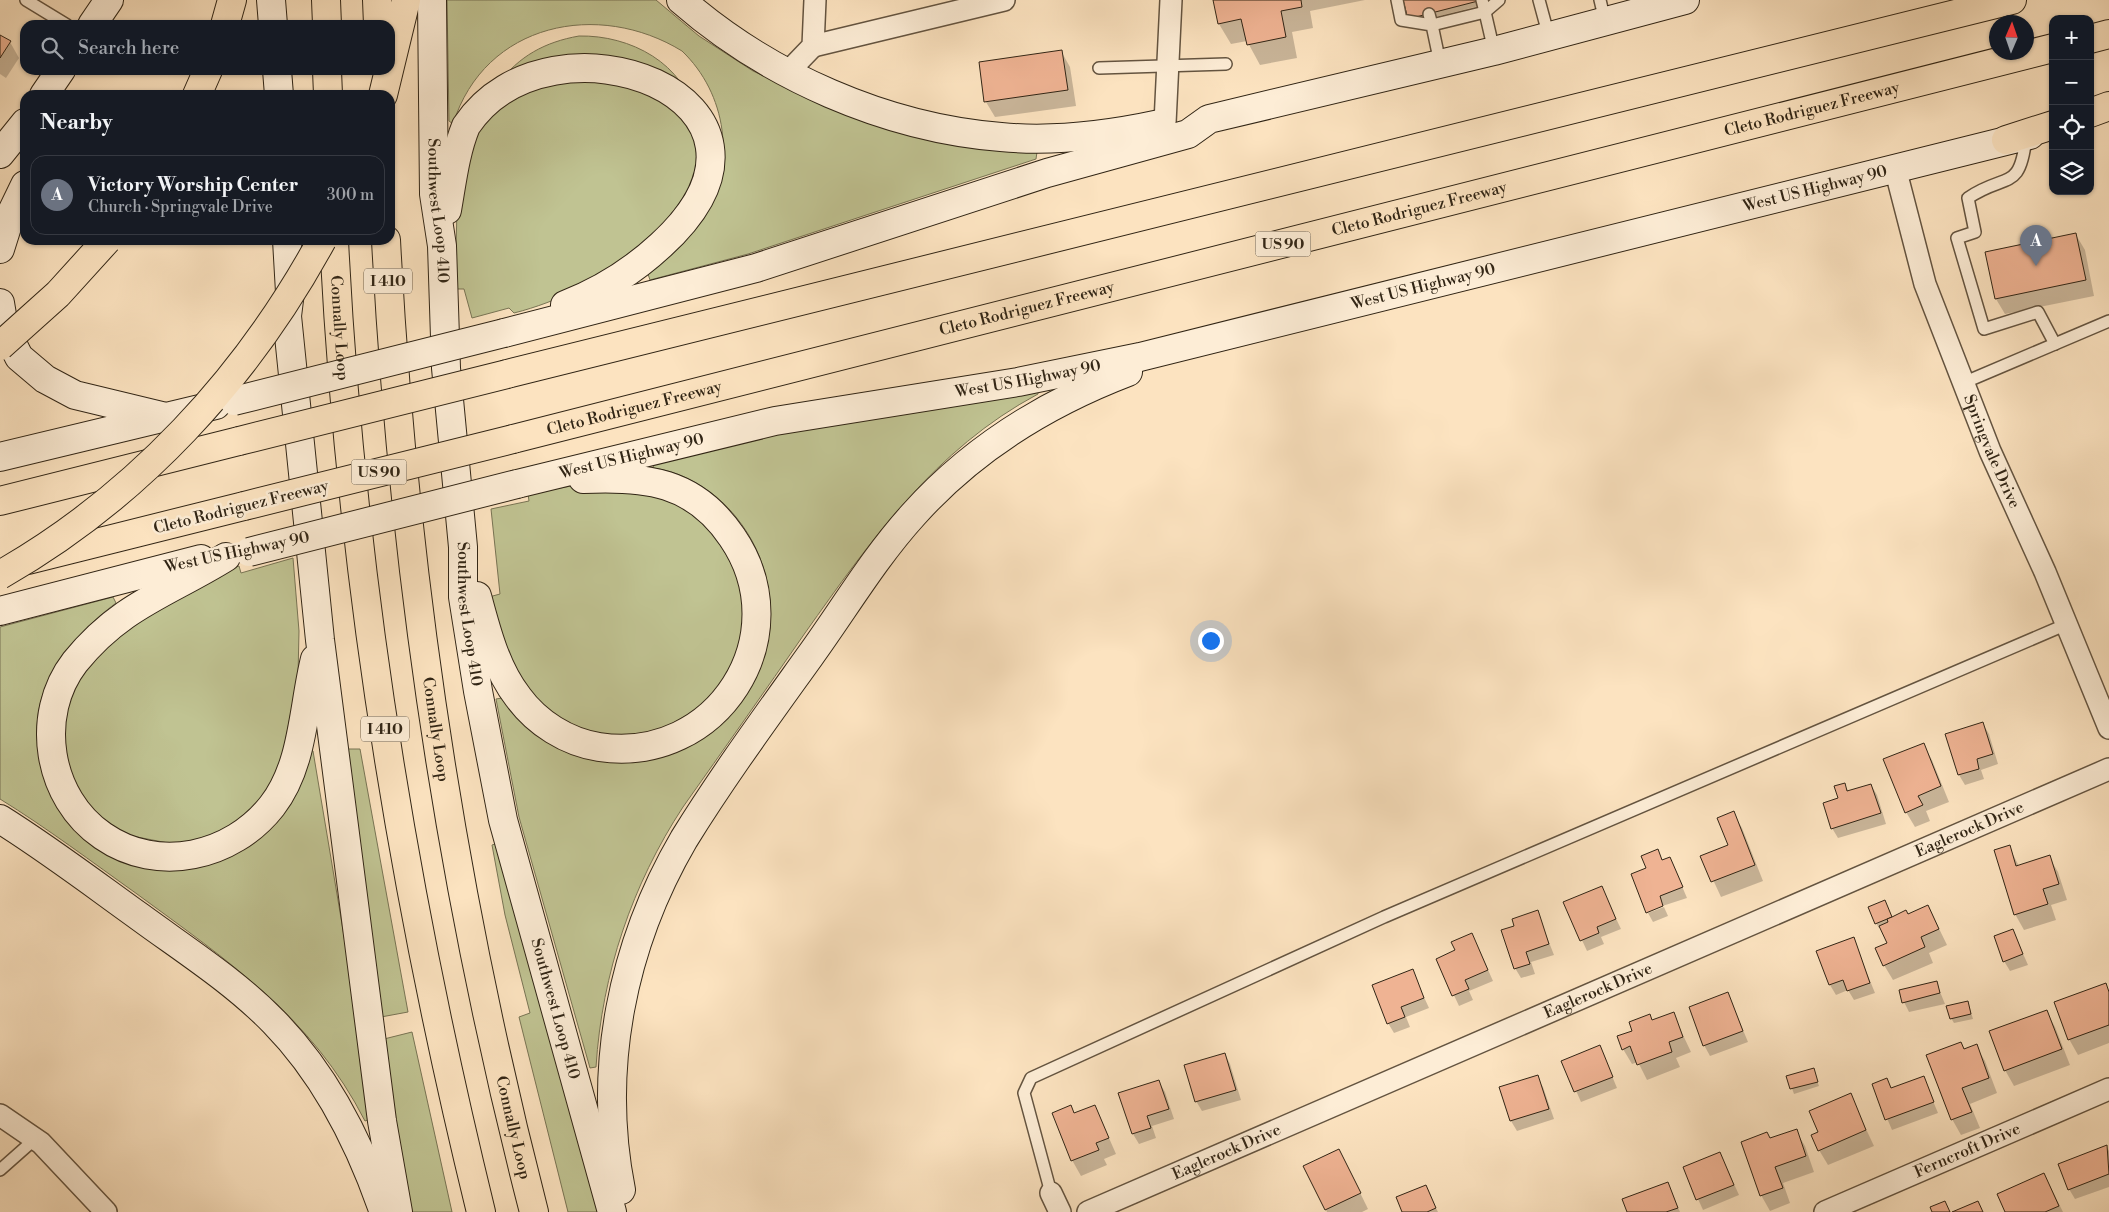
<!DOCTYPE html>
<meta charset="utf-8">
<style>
:root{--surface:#171b24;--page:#20242c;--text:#f1f3f6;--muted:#9ea1a6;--line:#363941;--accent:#c59692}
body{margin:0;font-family:"Libre Bodoni",serif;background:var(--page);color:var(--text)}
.controls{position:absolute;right:15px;top:15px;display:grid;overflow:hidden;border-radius:10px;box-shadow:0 1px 4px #0004}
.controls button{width:45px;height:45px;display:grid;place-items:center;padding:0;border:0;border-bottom:1px solid var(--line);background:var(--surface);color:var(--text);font:25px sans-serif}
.compass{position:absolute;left:1989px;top:15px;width:45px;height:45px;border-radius:50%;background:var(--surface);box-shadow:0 1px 4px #0004;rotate:2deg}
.you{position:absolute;left:1210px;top:640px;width:18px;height:18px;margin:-12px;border:4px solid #fff;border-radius:50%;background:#1a73e8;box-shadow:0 0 0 8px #1a73e833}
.badge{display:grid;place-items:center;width:32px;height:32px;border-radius:50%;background:var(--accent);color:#fff;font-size:16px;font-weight:700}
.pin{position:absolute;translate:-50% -41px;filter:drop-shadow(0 1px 2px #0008)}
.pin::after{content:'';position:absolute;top:26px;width:18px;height:15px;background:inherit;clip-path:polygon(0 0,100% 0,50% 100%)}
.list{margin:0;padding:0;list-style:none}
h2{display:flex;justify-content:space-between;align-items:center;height:65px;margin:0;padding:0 20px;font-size:21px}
h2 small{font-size:16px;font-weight:400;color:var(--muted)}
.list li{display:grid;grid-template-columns:32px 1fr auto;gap:15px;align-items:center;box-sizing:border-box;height:80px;margin:0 10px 10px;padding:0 10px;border:1px solid var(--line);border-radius:15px}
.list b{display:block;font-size:19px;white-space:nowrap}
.list p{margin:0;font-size:16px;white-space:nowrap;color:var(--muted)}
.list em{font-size:16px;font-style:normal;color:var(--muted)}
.icon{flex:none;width:28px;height:28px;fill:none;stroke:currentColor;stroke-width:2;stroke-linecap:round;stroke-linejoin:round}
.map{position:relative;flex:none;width:2109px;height:1212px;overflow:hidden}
.search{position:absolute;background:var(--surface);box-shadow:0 1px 4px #0004;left:20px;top:20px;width:375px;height:55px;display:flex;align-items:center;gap:12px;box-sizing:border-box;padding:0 18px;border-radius:15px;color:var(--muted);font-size:19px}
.panel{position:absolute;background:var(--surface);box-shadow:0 1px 4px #0004;left:20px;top:90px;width:375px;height:155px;border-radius:15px}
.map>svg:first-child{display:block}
.green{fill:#c0c392;stroke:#787454}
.shadow{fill:#0003}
.building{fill:#efb393;stroke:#312515}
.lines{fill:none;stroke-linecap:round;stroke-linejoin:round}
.service-casing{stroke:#645440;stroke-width:14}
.minor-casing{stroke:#645440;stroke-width:24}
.secondary-casing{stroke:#312515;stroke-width:30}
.motorway-casing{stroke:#312515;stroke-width:30}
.service{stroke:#fdedd6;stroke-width:11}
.minor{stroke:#fdedd6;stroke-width:21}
.secondary{stroke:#fdedd6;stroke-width:28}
.motorway{stroke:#fce3c0;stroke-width:28}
.secondary-bridge-casing{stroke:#312515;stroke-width:30;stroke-linecap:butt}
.motorway-bridge-casing{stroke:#312515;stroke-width:30;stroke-linecap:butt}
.secondary-bridge{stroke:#fdedd6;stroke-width:28}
.motorway-bridge{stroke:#fce3c0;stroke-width:28}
.labels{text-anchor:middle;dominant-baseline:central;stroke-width:5;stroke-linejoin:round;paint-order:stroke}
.shield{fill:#fdedd6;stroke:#6e614f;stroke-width:1}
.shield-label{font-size:15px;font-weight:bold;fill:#312515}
.street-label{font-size:16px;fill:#312515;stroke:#fdedd6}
</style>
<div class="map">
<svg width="2109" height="1212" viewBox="0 0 2109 1212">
<rect width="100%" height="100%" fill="#fce3c0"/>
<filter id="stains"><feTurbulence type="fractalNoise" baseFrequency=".004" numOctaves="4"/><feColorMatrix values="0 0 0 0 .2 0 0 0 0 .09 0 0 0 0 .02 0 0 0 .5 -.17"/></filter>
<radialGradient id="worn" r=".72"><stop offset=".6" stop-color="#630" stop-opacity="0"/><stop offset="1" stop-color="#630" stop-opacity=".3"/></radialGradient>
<g class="green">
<path d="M 447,0 L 656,0 L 699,36 L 753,71 L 848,115 L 906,134 L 949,144 L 987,149 L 1037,152 L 1036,159 L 748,254 L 650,280 L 648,274 C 668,258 690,240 703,217 C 719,191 726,160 722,130 C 718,100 704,72 682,51 C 599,0 485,22 453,124 L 449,121 Z"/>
<path d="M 579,36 C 630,35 685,63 696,118 C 698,126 696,137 696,145 C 696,155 699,174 693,183 C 686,195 650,244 639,251 C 603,279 558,302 514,313 L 509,308 L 472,318 L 464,289 L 455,289 L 457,209 L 464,166 L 498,84 C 519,56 545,42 579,36 Z"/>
<path d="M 1038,389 L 1038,394 C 935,449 871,540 805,633 C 765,691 724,749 683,807 C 632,885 602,973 596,1067 L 590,1068 L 519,817 L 496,699 L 502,698 C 508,706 514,716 522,721 C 538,732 559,739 577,747 C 585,751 595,758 604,760 C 622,765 647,760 664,755 C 767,725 803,599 736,517 C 716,492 685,472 653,468 L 654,462 L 771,434 Z"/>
<polygon points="598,485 660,494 707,522 745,587 740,654 707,704 655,733 607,736 570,726 539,705 512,663 489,597 500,594 491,509 529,501 528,494 571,486"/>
<polygon points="293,558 299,631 298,676 282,758 268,789 251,811 229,828 194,842 168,843 132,836 110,825 92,809 76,788 62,745 71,688 121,628 223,571 239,566 241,573"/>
<path d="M 113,597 L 116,603 C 69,638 27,690 39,752 C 42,769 66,808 74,825 L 210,862 L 311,750 L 313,751 L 345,942 L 370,1119 L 365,1121 C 312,1017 228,961 137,894 C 92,862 47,828 0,799 L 0,627 Z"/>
<polygon points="347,749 360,749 408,1012 381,1017"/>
<polygon points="501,842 604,1212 568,1212 519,1017 530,1013 505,915 492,845"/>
<polygon points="412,1032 452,1212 410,1212 402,1174 384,1039"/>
</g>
<g class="shadow">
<polygon points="1215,0 1365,0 1310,11 1313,28 1292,32 1297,58 1260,65 1247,41 1231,44 1219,24"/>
<polygon points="1404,0 1502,0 1412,23"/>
<polygon points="0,36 10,42 19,58 6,78 0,74"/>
<polygon points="1061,51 1070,67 1076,106 995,117 986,102 980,63"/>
<polygon points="2076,235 2085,250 2094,296 2005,314 1996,299 1986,253"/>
<polygon points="1983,724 1989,734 1998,764 1981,770 1984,779 1965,785 1959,775 1947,735"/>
<polygon points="1923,744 1932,760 1949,802 1926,811 1930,821 1915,827 1906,812"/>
<polygon points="1844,784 1849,792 1871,785 1877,795 1886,824 1838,838 1832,828"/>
<polygon points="1733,813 1742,828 1763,881 1721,897 1702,856 1729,845"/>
<polygon points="2009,847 2019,866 2049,857 2058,872 2067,900 2051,905 2056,920 2024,930 2015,914"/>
<polygon points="1657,851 1663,861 1670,858 1687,898 1647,911 1647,869"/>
<polygon points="1601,887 1621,929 1601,937 1604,944 1587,951 1565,903"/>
<polygon points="1884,902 1892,918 1908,915 1928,906 1947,945 1929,953 1933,963 1893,980 1884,965 1888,944 1881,927 1879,928 1876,923"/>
<polygon points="1664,907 1668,916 1653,922 1648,913"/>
<polygon points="1537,912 1554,955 1531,962 1535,974 1521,978 1515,968 1516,926"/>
<polygon points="2013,931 2028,965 2010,971 2004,961"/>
<polygon points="1853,939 1875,993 1854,1000 1848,990 1836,995 1830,985"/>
<polygon points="1477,945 1493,981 1469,991 1473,1000 1459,1006 1437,959"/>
<polygon points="1412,971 1429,1008 1406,1017 1410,1027 1394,1033 1388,1023"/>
<polygon points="1936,982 1945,1004 1909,1012 1904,1002"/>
<polygon points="2105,984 2109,991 2109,1043 2078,1055 2069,1039"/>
<polygon points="1728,994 1748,1042 1710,1056 1704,1045"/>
<polygon points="1968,1002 1973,1019 1954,1023 1951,1018"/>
<polygon points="2046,1011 2055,1027 2070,1065 2014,1086 2005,1070"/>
<polygon points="1673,1014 1691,1052 1676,1058 1680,1067 1647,1080 1638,1062 1632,1064 1623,1049 1634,1031"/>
<polygon points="1961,1043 1965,1050 1976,1046 1985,1061 1997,1093 1970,1104 1980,1128 1961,1135 1952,1119"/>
<polygon points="1600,1047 1617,1088 1581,1102 1563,1061"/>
<polygon points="1225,1054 1230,1064 1241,1100 1202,1111 1196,1101"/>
<polygon points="1813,1070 1819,1086 1794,1094 1788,1077"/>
<polygon points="1537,1077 1543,1087 1554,1119 1517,1131 1511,1121 1500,1088"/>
<polygon points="1923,1077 1938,1113 1892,1130 1873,1085 1887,1080 1892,1089"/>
<polygon points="1159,1082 1165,1092 1174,1119 1152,1126 1156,1138 1139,1144 1133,1134"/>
<polygon points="1850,1095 1874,1146 1828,1165 1819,1150 1819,1132"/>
<polygon points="1095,1106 1116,1154 1104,1159 1107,1165 1081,1176 1072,1160 1071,1107 1075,1114"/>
<polygon points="1796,1131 1805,1146 1814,1172 1783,1183 1790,1203 1770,1211 1761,1195 1770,1140"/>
<polygon points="2106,1146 2109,1151 2109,1187 2075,1199 2069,1189"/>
<polygon points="1720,1153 1739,1195 1703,1210 1684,1168"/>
<polygon points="1305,1166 1347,1166 1368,1209 1362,1212 1327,1212"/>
<polygon points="2044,1174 2063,1212 2006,1212"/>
<polygon points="1667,1183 1680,1212 1629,1212"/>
<polygon points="1425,1186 1438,1212 1404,1212"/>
</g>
<g class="building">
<polygon points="1213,0 1301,0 1302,7 1281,11 1286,37 1247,45 1241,19 1218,24"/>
<polygon points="1403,0 1482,0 1408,19"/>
<polygon points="0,35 11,41 0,58"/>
<polygon points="1062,50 1068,90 984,102 979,62"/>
<polygon points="2076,233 2086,280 1995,299 1985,252"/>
<polygon points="1983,722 1993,754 1977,759 1979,769 1958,775 1945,734"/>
<polygon points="1924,743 1941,786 1918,796 1923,805 1905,813 1883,759"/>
<polygon points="1845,783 1847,791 1871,784 1881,813 1831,829 1823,803 1838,798 1834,786"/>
<polygon points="1734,811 1755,865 1711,882 1700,856 1728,845 1717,818"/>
<polygon points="2010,845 2016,866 2050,855 2059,884 2043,889 2048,904 2014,915 1994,850"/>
<polygon points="1658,849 1662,860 1670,857 1683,887 1660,896 1663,906 1646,913 1631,874 1646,868 1641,856"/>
<polygon points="1602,886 1616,919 1597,927 1599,933 1580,941 1563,902"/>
<polygon points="1885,900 1892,917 1875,924 1868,907"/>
<polygon points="1928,905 1939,929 1921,937 1925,947 1883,966 1875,948 1887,943 1879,926 1888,922 1887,919 1892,917 1906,910 1908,914"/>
<polygon points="1538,910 1549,944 1526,952 1530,964 1514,969 1501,930 1514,926 1512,919"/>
<polygon points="2013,929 2023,954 2003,962 1994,936"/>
<polygon points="1472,933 1488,970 1465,980 1469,989 1452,996 1436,959 1455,950 1451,942"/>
<polygon points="1854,937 1870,983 1847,991 1843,980 1829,985 1816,951"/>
<polygon points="1413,969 1424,998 1401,1007 1405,1017 1387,1024 1372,985"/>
<polygon points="1937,981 1940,993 1902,1003 1899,990"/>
<polygon points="2106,983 2109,992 2109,1025 2068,1040 2054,1002"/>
<polygon points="1728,992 1743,1031 1703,1046 1689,1007"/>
<polygon points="1968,1001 1971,1014 1950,1019 1946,1006"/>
<polygon points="2047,1010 2062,1049 2004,1071 1989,1031"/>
<polygon points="1674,1012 1683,1037 1669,1042 1672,1052 1637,1065 1630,1046 1622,1050 1617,1036 1632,1031 1629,1022 1650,1014 1652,1020"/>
<polygon points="1961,1042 1964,1049 1977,1044 1989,1078 1962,1088 1972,1112 1951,1120 1926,1055"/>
<polygon points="1600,1045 1613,1077 1574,1092 1561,1061"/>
<polygon points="1225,1053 1236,1090 1195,1102 1184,1065"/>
<polygon points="1814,1068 1818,1082 1790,1089 1786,1076"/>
<polygon points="1538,1075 1549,1109 1510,1121 1499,1087"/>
<polygon points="1924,1076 1934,1102 1885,1120 1872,1084 1887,1078 1891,1088"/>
<polygon points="1159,1080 1169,1109 1147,1116 1151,1128 1132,1134 1118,1093"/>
<polygon points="1851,1093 1866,1130 1818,1151 1811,1135 1818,1132 1809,1111"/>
<polygon points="1071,1105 1074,1113 1095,1105 1109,1138 1096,1143 1099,1150 1071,1161 1052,1113"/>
<polygon points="1797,1129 1806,1156 1775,1167 1783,1188 1760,1196 1741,1142 1767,1132 1770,1138"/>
<polygon points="2107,1145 2109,1174 2068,1190 2058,1164"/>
<polygon points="1339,1149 1361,1193 1325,1210 1303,1166"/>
<polygon points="1720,1152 1734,1185 1696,1200 1683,1167"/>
<polygon points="2044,1173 2059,1206 2045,1212 2005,1212 1997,1194"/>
<polygon points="1668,1182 1678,1208 1666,1212 1627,1212 1622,1199"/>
<polygon points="1426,1185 1436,1208 1427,1212 1402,1212 1396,1197"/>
<polygon points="1945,1201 1950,1212 1932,1212 1930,1207"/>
<polygon points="1978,1201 1983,1212 1952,1212"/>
</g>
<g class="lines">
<defs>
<g id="service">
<polyline points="26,0 67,25"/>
<polyline points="1397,0 1401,20 1432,25 1440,63"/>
<polyline points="1482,0 1485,12 1499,0"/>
<polyline points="1539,0 1549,37"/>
<polyline points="1600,0 1605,21"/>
<polyline points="1429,14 1432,25 1485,12 1494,51"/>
<polyline points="1099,68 1226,64"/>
<path d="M 2026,137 C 2020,193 2006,172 1968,198 L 1975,232 L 1957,238 L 1984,329 L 2038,312 L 2055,344"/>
<polyline points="1963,383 2109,321"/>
<polyline points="0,1170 35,1139"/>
<polyline points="1051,1193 1024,1093 1031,1078 1384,917 2067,624"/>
</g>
<g id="minor">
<polyline points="813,46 1004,0"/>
<polyline points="788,72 813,46 815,0"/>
<polyline points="1165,123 1171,0"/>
<path id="s1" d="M 1895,168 L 1925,284 L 1990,451 L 2045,572 L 2109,728"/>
<polyline points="0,1115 41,1143 106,1212"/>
<polyline points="1051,1193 1060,1212"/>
<path id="s2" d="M 1088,1212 L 2109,769"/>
<path id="s3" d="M 1825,1212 L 2109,1089"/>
</g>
<g id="secondary">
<polyline points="271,0 273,25"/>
<path id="s4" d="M 432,0 L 434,194 L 442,246 L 446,368 L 463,547 L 463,597 L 478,691 L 503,820 L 612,1212"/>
<path d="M 681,0 C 768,76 886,128 1001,137 C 1053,142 1109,135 1160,124"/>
<polyline points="92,25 109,0"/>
<polyline points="277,70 279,95"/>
<polyline points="44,95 61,70"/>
<polyline points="0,154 25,123"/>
<path d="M 447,210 C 452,182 455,153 466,126 C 550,0 821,98 661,245 C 633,271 601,291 565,305"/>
<polyline points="287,240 290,292 287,316 320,640 382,1121 398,1212"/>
<polyline points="0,249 11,214 25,185"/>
<polyline points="0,303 4,327 19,357 45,379 75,395 162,416"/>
<polyline points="504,333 756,268 1047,173 1188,134 1209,119 1494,51 1685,0"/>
<polyline points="0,457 216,405"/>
<path id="s5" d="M 517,484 L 775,421 L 1018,382 L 1140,357 L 2030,135"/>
<path d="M 226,557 C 168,593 121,605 75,662 C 34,715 47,798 103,836 C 158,874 232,857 272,806 C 304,765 303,707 315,659"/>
<path d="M 477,596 C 486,630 496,669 518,697 C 537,723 567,742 599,747 C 717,765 800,636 732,537 C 694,481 646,476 583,479"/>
<polyline points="0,611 201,559"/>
<path d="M 0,819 C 48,849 94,884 140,917 C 185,950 234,981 274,1022 C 324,1073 358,1139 382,1207 L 386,1212"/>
<path d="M 621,1190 C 597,1069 622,945 684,839 C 723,776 767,716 810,656 C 844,609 874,558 913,515 C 971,450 1047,403 1128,372"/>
</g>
<g id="motorway">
<polyline points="326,0 327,25"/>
<polyline points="377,0 378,25"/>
<polyline points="225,25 232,0"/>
<polyline points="2090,39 2109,34"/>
<polyline points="327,70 328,95"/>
<polyline points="197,95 208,70"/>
<polyline points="383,95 406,0"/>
<polyline points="2090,113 2109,106"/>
<polyline points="2006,140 2053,125"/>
<path id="s6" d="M 334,240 C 350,567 403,894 481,1212"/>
<path id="s7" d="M 386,240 C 403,567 452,895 534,1212"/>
<polyline points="507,374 2012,0"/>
<path id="s8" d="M 513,439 L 2053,48"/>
<polyline points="0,501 239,441"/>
<polyline points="28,560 244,506"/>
</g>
</defs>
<use href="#service" class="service-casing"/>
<use href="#minor" class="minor-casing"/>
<use href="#secondary" class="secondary-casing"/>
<use href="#motorway" class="motorway-casing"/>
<use href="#service" class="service"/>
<use href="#minor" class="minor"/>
<use href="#secondary" class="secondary"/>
<use href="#motorway" class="motorway"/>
<defs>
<g id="secondary-bridge">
<polyline points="234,401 504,333"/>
<polyline points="249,552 517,484"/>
</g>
<g id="motorway-bridge">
<polyline points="0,346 58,294 107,240"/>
<polyline points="239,441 507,374"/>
<polyline points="244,506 513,439"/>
<path d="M 0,575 C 137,497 247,378 322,240"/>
</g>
</defs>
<use href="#secondary-bridge" class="secondary-bridge-casing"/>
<use href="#motorway-bridge" class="motorway-bridge-casing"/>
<use href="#secondary-bridge" class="secondary-bridge"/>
<use href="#motorway-bridge" class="motorway-bridge"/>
</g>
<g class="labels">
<g class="shield">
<rect x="1255.5" y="231.5" width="55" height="25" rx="4"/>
<rect x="364" y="268.5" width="48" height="25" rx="4"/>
<rect x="351.5" y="459.5" width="55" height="25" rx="4"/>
<rect x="361" y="716.5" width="48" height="25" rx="4"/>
</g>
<g class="shield-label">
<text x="1283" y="244">US 90</text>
<text x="388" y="281">I 410</text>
<text x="379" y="472">US 90</text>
<text x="385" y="729">I 410</text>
</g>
<g class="street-label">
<text stroke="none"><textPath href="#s8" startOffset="1340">Cleto Rodriguez Freeway</textPath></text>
<text stroke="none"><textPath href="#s5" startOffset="1332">West US Highway 90</textPath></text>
<text stroke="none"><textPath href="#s8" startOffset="935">Cleto Rodriguez Freeway</textPath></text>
<text stroke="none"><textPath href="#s4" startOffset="211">Southwest Loop 410</textPath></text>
<text stroke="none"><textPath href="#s5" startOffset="928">West US Highway 90</textPath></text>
<text stroke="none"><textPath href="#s8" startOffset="530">Cleto Rodriguez Freeway</textPath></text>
<text stroke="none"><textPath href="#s6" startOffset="88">Connally Loop</textPath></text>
<text stroke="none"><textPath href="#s5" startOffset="522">West US Highway 90</textPath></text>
<text stroke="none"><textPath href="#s8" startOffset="125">Cleto Rodriguez Freeway</textPath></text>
<text stroke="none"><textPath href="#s1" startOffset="300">Springvale Drive</textPath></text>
<text stroke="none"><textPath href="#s5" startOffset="118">West US Highway 90</textPath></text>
<text transform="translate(241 507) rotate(-14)">Cleto Rodriguez Freeway</text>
<text transform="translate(237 552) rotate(-12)">West US Highway 90</text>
<text stroke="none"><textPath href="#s4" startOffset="616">Southwest Loop 410</textPath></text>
<text stroke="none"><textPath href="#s7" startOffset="492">Connally Loop</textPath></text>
<text stroke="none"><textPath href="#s2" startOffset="961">Eaglerock Drive</textPath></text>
<text stroke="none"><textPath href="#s2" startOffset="556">Eaglerock Drive</textPath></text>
<text stroke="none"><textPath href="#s4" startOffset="1021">Southwest Loop 410</textPath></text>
<text stroke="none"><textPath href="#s7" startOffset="898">Connally Loop</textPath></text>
<text stroke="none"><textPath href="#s3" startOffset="155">Ferncroft Drive</textPath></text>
<text stroke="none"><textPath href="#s2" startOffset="151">Eaglerock Drive</textPath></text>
</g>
</g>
<rect width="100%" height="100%" filter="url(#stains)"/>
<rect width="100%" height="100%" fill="url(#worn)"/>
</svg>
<div class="controls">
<button>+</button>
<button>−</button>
<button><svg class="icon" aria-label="locate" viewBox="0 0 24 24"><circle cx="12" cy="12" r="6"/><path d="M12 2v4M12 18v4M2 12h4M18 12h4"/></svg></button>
<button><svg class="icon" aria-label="layers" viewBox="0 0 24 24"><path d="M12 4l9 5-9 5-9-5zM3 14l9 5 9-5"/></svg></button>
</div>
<svg class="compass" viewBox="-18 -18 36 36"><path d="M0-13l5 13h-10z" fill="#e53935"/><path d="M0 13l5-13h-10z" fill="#9ea1a6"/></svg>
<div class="you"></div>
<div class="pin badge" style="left:2036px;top:266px;background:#6b7280">A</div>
<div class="search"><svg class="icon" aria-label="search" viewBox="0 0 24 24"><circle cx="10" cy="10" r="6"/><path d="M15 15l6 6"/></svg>Search here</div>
<section class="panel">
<h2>Nearby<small></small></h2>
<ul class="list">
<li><span class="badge" style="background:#6b7280">A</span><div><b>Victory Worship Center</b><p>Church · Springvale Drive</p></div><em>300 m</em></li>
</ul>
</section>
</div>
